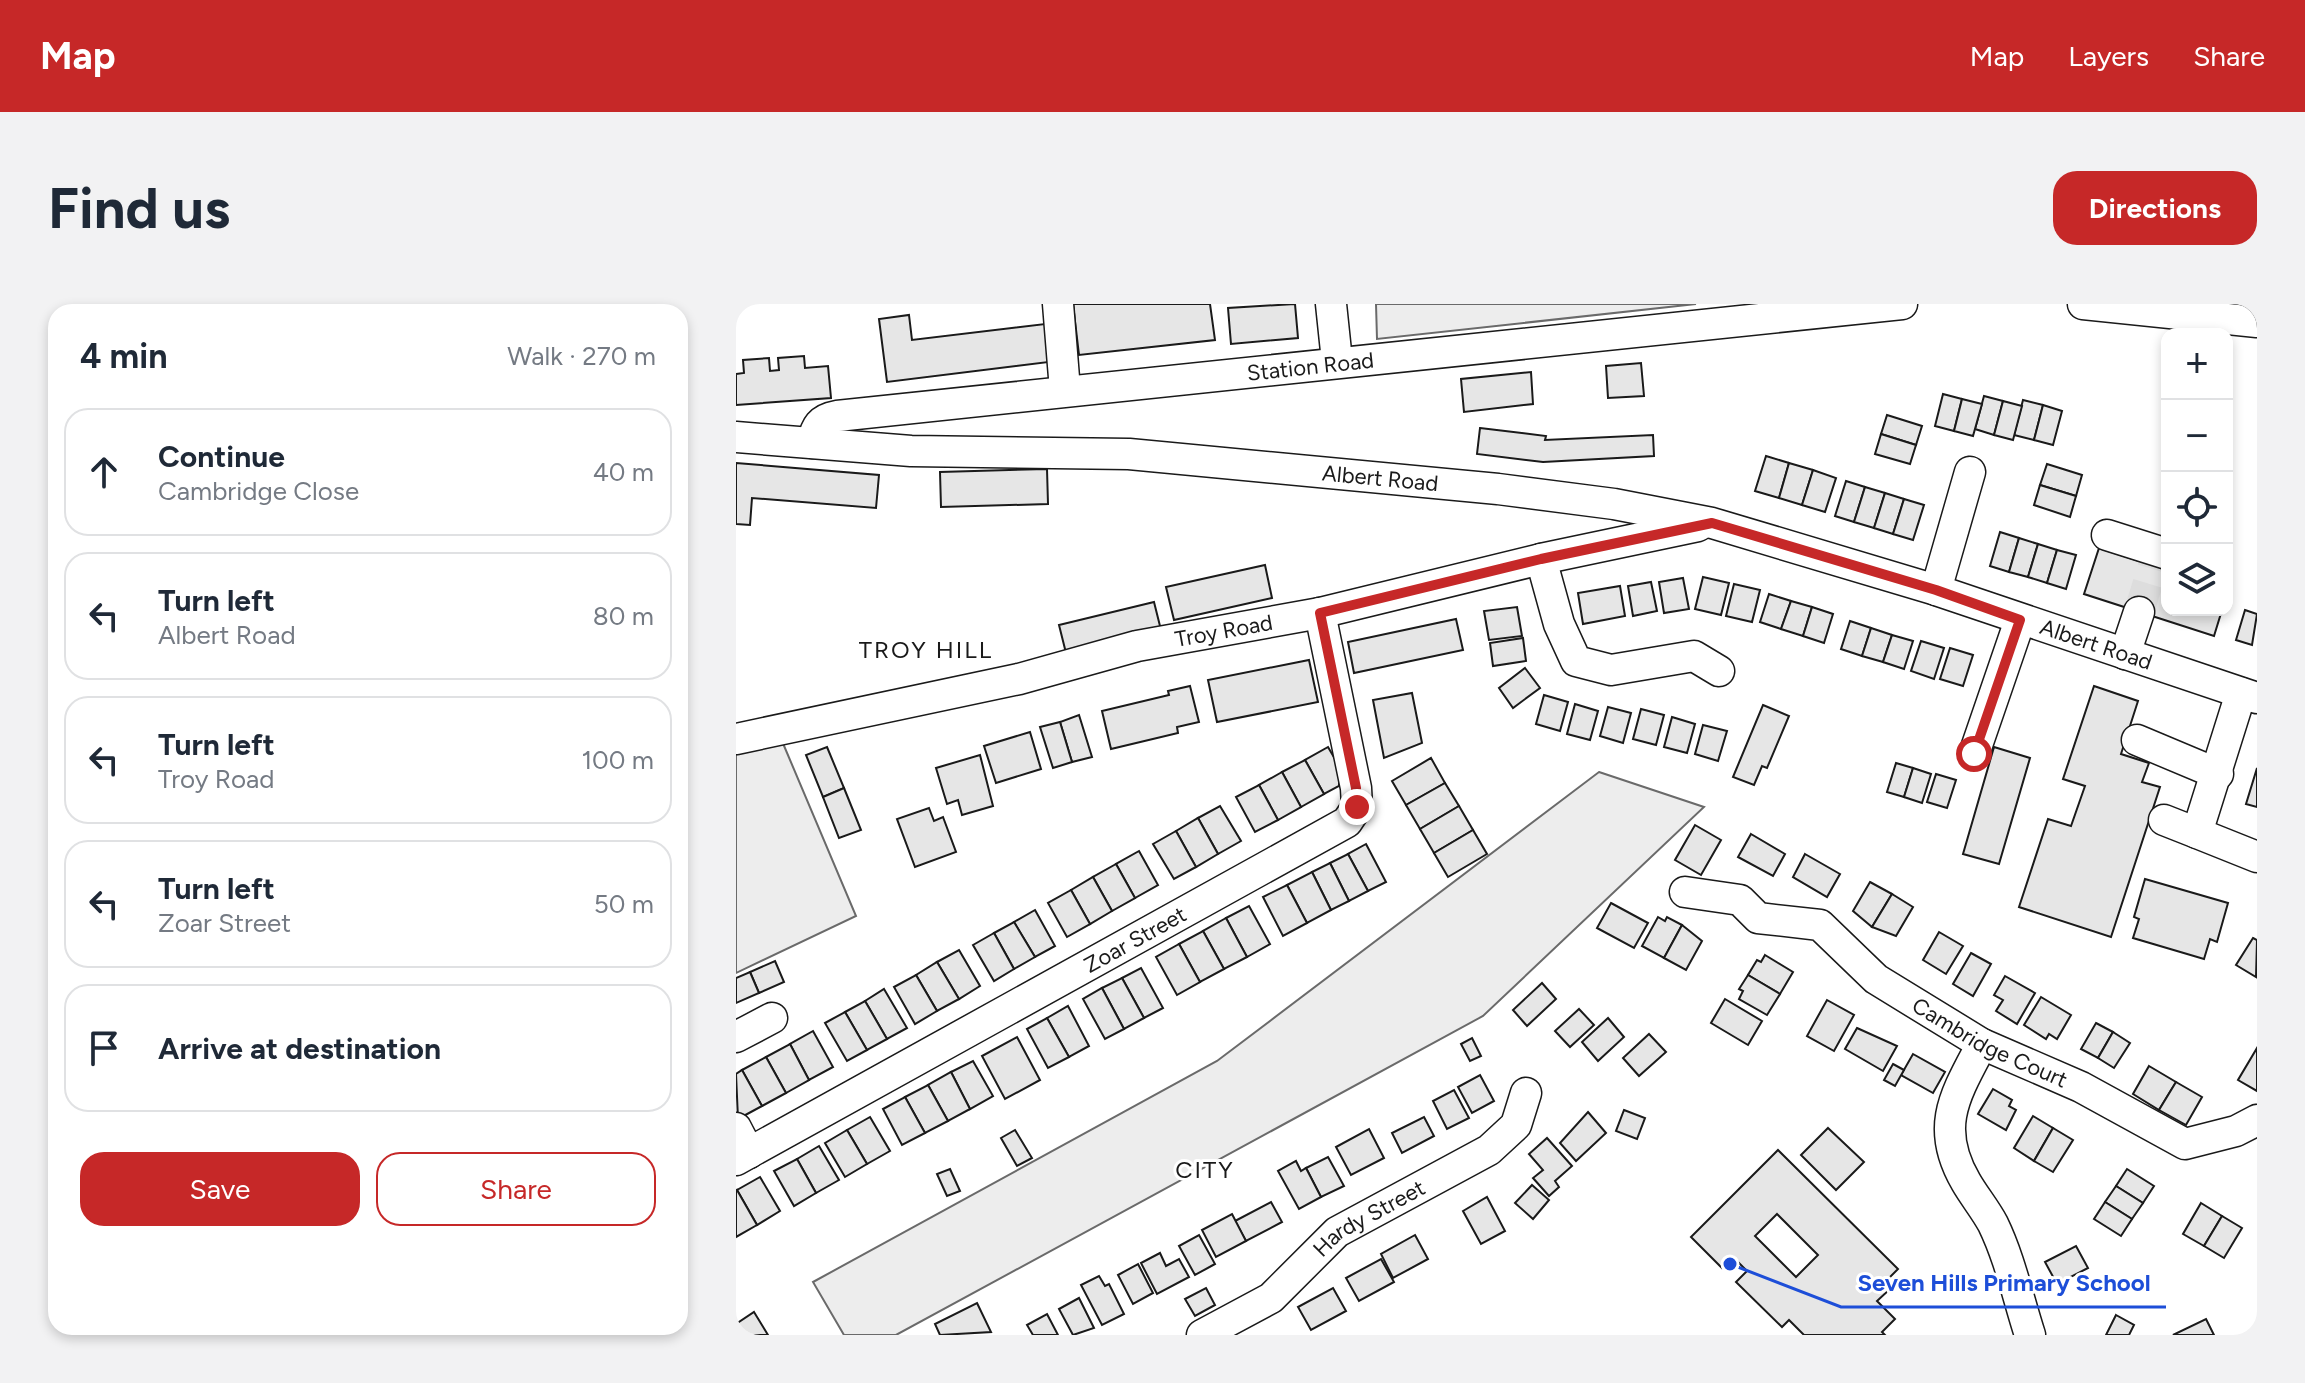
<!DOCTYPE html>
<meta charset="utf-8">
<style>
:root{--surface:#fff;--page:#f2f2f3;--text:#1f2937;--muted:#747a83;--line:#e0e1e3;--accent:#c62828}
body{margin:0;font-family:Figtree,sans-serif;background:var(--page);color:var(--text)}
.controls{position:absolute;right:24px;top:24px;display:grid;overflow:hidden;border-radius:16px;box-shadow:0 4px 12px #0003}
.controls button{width:72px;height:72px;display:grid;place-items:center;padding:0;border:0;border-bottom:2px solid var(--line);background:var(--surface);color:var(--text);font:40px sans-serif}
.stop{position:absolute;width:24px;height:24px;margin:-18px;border:6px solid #c62828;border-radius:50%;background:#fff}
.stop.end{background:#c62828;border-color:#fff;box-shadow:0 2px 8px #0008}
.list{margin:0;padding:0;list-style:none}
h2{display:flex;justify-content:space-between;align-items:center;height:104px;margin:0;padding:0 32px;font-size:34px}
h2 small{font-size:26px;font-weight:400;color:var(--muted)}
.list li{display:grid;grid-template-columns:52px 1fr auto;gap:24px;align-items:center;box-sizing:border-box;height:128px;margin:0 16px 16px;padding:0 16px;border:2px solid var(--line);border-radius:24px}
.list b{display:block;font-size:30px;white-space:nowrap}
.list p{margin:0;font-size:26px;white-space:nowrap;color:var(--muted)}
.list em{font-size:26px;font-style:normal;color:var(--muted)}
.actions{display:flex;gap:16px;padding:24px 32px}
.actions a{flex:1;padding:18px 0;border:2px solid var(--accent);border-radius:24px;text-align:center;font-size:28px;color:var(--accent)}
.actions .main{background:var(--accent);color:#fff}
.icon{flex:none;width:44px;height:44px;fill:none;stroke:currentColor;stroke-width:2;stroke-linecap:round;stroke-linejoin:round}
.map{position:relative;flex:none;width:1521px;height:1031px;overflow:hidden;border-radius:24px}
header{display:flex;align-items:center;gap:48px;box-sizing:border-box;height:112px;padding:0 40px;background:var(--accent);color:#fff}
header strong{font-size:38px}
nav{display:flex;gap:44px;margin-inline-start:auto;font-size:28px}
.intro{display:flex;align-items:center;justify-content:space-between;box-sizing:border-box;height:192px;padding:0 48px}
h1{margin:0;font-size:56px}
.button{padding:20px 36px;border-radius:24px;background:var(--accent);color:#fff;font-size:28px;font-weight:700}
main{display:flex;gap:48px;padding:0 48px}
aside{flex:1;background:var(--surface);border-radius:24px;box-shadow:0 4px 12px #0003}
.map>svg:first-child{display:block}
.built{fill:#ededed;stroke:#6a6a6a;stroke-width:2}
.building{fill:#e6e6e6;stroke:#1a1a1a;stroke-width:2;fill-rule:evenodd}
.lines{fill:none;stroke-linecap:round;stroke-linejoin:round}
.minor-tunnel{stroke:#ddd;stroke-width:30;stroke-dasharray:30 15;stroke-linecap:butt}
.minor-casing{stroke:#1a1a1a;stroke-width:33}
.minor{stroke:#fff;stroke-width:30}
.route{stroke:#c62828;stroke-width:10}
.labels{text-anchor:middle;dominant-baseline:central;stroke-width:6;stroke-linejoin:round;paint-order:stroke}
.street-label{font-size:22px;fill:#1a1a1a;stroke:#fff}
.neighbourhood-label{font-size:24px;letter-spacing:2px;fill:#1a1a1a;stroke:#fff}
.leader{fill:none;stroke:#1d4ed8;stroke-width:3}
.callout-dot{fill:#1d4ed8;stroke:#fff;stroke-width:3}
.callout-label{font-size:24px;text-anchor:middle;font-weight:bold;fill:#1d4ed8;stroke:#fff;stroke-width:6;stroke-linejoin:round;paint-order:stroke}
</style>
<header>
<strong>Map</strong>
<nav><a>Map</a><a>Layers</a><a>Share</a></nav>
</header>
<div class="intro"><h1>Find us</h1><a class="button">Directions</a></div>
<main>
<aside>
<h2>4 min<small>Walk · 270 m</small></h2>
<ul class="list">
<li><svg class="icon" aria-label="ahead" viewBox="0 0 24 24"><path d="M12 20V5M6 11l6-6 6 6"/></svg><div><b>Continue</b><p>Cambridge Close</p></div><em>40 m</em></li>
<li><svg class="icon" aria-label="left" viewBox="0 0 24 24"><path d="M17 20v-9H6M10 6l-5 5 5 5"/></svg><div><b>Turn left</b><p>Albert Road</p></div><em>80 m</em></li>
<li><svg class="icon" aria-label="left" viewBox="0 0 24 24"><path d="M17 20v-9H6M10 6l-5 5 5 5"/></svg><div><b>Turn left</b><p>Troy Road</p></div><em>100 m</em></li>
<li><svg class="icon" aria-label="left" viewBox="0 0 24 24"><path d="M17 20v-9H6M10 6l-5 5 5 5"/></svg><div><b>Turn left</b><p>Zoar Street</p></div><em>50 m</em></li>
<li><svg class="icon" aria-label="arrive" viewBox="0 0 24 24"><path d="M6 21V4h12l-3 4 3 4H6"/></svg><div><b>Arrive at destination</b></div></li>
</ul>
<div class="actions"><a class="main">Save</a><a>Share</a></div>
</aside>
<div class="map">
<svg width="1521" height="1031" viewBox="0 0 1521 1031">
<rect width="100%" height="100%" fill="#fff"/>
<g class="built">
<polygon points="640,0 960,0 641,35"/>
<polygon points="46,437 120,612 0,669 0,449"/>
<polygon points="863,468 968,503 747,712 160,1031 108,1031 77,978 481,757"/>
</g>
<g class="building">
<polygon points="337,0 474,0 479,36 343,51"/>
<polygon points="559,0 562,34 495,40 492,4"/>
<polygon points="173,11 176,36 309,20 313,58 151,78 143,15"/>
<polygon points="68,52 69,64 92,62 95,94 0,101 0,70 8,69 7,56 33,54 34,67 43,66 42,54"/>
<polygon points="905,59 908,92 872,94 870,62"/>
<polygon points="795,68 797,100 728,108 725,75"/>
<polygon points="1207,90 1226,95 1218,127 1199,122"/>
<polygon points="1248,92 1267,97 1258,131 1239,125"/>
<polygon points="1226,95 1246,100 1237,132 1218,127"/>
<polygon points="1287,96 1307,101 1298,136 1278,131"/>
<polygon points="1267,97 1286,102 1277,136 1258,131"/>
<polygon points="1307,101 1326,107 1317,141 1298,136"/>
<polygon points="1151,111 1186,122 1180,141 1145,130"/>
<polygon points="744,124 810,132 809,136 917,131 918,152 807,158 741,150"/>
<polygon points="1145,130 1180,141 1174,160 1139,150"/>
<polygon points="1030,152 1053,159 1043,194 1019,187"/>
<polygon points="0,159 143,171 140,204 16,194 14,221 0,220"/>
<polygon points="1053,159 1077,166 1066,201 1043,194"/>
<polygon points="1311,160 1346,171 1340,192 1304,181"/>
<polygon points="311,165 312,200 205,203 204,168"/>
<polygon points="1077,166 1100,174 1089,208 1066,201"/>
<polygon points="1110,177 1129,183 1118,218 1099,212"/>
<polygon points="1304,181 1340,192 1334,213 1298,201"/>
<polygon points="1129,183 1149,189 1138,224 1118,218"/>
<polygon points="1149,189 1168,195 1157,230 1138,224"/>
<polygon points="1168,195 1188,201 1177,236 1157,230"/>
<polygon points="1264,228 1283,234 1273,268 1254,262"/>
<polygon points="1283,234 1302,240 1292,273 1273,268"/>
<polygon points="1302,240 1321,246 1311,279 1292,273"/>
<polygon points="1363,244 1431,266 1431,306 1486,306 1478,332 1348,290"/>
<polygon points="1321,246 1340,251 1330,285 1311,279"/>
<polygon points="529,261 536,294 438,316 430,283"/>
<polygon points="967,273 993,279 985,311 959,305"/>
<polygon points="947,274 953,305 928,309 923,278"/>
<polygon points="915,278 921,307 897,312 892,282"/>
<polygon points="998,280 1024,286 1016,318 990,312"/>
<polygon points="884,282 889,312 847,320 842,289"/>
<polygon points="1033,290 1055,297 1045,325 1024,318"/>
<polygon points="1055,297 1076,303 1067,332 1045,325"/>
<polygon points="418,298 425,326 330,349 323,321"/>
<polygon points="781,303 786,332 753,336 748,307"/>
<polygon points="1076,303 1097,310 1088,339 1067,332"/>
<polygon points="1509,306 1521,310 1516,341 1500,336"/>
<polygon points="720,315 727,346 618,369 612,338"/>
<polygon points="1114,317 1135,324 1126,352 1105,345"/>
<polygon points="1135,324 1156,331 1147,358 1126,352"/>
<polygon points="1156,331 1177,337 1168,365 1147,358"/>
<polygon points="787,334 790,357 757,362 754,339"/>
<polygon points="1185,337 1208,344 1198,375 1175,367"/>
<polygon points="1214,344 1237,351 1227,382 1204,375"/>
<polygon points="573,356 582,398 481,418 472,376"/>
<polygon points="789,364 804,384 777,404 763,384"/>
<polygon points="454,382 463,418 441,423 442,429 375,445 366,407 433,391 432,387"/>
<polygon points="1358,382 1402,397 1385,450 1413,459 1406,478 1424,483 1375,633 1283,603 1312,515 1335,522 1349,482 1327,475"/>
<polygon points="676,389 686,439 648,454 637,396"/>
<polygon points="808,391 832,398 824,427 800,420"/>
<polygon points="839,400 862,407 854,436 831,430"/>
<polygon points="1027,401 1053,412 1031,464 1026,462 1018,481 997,473"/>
<polygon points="872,403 895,409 887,439 864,432"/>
<polygon points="905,405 928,411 920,441 897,435"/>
<polygon points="343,411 356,453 336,458 324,418"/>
<polygon points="936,413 959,420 951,449 928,443"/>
<polygon points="324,418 336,458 317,464 304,423"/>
<polygon points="967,421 991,427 982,457 959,450"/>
<polygon points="294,428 305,465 260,479 248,442"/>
<polygon points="91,443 108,484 87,493 70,451"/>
<polygon points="592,443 603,462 603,482 588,490 569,456"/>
<polygon points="1258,443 1294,454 1263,560 1227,550"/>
<polygon points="244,451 257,502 226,511 222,496 211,500 200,464"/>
<polygon points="695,454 709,479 670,501 656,477"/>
<polygon points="569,456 588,490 565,503 546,468"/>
<polygon points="1160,459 1177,464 1168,493 1151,488"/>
<polygon points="1177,464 1195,470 1186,499 1168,493"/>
<polygon points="1521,464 1521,503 1510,500"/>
<polygon points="546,468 565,503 542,516 523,481"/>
<polygon points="1200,470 1220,476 1211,504 1191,498"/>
<polygon points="709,479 723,502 684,525 670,501"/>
<polygon points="523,481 542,516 519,528 500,493"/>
<polygon points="108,484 125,526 103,534 87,493"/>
<polygon points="484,502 505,537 482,550 462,514"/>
<polygon points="723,502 737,526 698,549 684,525"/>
<polygon points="193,504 198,517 207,513 220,548 179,563 161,515"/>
<polygon points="462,514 482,550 460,563 440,527"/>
<polygon points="959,521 985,536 965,571 939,556"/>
<polygon points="737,526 751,550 712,573 698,549"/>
<polygon points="440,527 460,563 438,575 417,540"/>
<polygon points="1015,530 1049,550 1037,572 1002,553"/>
<polygon points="630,540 650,578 632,587 612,550"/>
<polygon points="403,547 422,581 399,594 380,560"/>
<polygon points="612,550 632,587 613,597 594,559"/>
<polygon points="1069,550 1104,570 1091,593 1057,573"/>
<polygon points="594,559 613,597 595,606 576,568"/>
<polygon points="380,560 399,594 376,607 357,573"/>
<polygon points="576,568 595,606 571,619 551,581"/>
<polygon points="357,573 376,607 354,620 335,586"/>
<polygon points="1409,575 1492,599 1481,638 1474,635 1468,655 1397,634 1403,615 1398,613"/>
<polygon points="1134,578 1156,590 1136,623 1117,607"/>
<polygon points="551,581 571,619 547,632 527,593"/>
<polygon points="335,586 354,620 331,633 312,599"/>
<polygon points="1156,590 1177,603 1160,632 1136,623"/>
<polygon points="875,599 912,619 898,644 861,624"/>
<polygon points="513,602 534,640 511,653 490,614"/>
<polygon points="299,606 319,642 299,653 278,618"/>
<polygon points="922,613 929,617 931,613 946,621 928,654 906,642"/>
<polygon points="490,614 511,653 488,665 467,627"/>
<polygon points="278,618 299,653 278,665 258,629"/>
<polygon points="946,621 966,637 950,666 928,654"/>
<polygon points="467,627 488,665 464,678 443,640"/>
<polygon points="1203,628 1227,642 1210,670 1187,656"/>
<polygon points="258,629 278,665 258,677 237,641"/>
<polygon points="1517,634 1521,636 1520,673 1500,661"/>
<polygon points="443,640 464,678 441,691 420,653"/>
<polygon points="223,646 244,682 223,695 201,658"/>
<polygon points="1235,649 1255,660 1237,692 1217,680"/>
<polygon points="1029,651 1057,668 1044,690 1012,671 1021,656 1025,658"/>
<polygon points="39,657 48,678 23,689 14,668"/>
<polygon points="201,658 223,695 201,707 180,671"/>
<polygon points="405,664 427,704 408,714 386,674"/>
<polygon points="14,668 23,689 0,699 0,674"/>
<polygon points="180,671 201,707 179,720 158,683"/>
<polygon points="1012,671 1044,690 1031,711 1003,695 1007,687 1003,685"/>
<polygon points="1269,672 1299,689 1281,720 1260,707 1267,696 1258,691"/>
<polygon points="386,674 408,714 388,725 366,684"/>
<polygon points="806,679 820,695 791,722 777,706"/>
<polygon points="366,684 388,725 369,735 347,695"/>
<polygon points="148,685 171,724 151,735 129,697"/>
<polygon points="1305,693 1335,711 1321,735 1313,730 1310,735 1288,721"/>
<polygon points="989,695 1026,717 1012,741 975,719"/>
<polygon points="1091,696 1118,711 1098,747 1071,732"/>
<polygon points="129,697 151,735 131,746 109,708"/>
<polygon points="332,702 353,742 333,753 311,714"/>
<polygon points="843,705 858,721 834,743 819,727"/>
<polygon points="109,708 131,746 111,757 89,719"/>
<polygon points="311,714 333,753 312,764 291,725"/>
<polygon points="872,714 888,733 862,757 846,738"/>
<polygon points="1360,719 1377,728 1362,754 1345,745"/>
<polygon points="1121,724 1161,742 1147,767 1109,745"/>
<polygon points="77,727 97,763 73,776 54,740"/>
<polygon points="1377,728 1394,739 1378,764 1362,754"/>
<polygon points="913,730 930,748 903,772 887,754"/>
<polygon points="281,733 304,776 269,795 246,752"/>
<polygon points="736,734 745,752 734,757 725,740"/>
<polygon points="54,740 73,776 50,789 30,753"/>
<polygon points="1521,744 1521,787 1502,776"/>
<polygon points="1177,750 1209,768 1197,789 1165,771"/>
<polygon points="30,753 50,789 26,802 6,766"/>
<polygon points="237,757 257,792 234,805 215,768"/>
<polygon points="1157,760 1168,766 1159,782 1148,776"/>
<polygon points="1413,762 1440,778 1423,806 1397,790"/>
<polygon points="6,766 26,802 2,815 0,770"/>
<polygon points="215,768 234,805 212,817 192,781"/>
<polygon points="744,771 758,797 736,809 722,783"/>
<polygon points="1440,778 1466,793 1450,821 1423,806"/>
<polygon points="192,781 212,817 189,829 169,793"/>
<polygon points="1257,785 1276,796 1273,802 1280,806 1270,826 1242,810"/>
<polygon points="718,786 733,814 711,825 697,797"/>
<polygon points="169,793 189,829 166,841 147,805"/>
<polygon points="888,806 909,814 901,835 880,827"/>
<polygon points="852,808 870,829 840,857 824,839"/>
<polygon points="1297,812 1317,824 1298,857 1278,844"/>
<polygon points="134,813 154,847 131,860 111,826"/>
<polygon points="688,813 698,832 666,849 656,829"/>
<polygon points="1092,824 1128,858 1100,886 1065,851"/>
<polygon points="1317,824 1337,836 1317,868 1298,857"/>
<polygon points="633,825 648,854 615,871 600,843"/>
<polygon points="111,826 131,860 109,873 89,839"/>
<polygon points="279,826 296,854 281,862 265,834"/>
<polygon points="811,834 836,862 819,877 823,883 813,892 797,874 807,866 793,850"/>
<polygon points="83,842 103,876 80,889 61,855"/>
<path d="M 1042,846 L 1162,965 L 1148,979 L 1154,985 L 1141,997 L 1159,1015 L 1146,1028 L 1149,1031 L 1068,1031 L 1053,1016 L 1046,1023 L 1000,978 L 1011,967 L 997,953 L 986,964 L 955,933 ZM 1041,910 L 1082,951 L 1060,973 L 1019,932 Z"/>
<polygon points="592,853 608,882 585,893 570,864"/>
<polygon points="61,855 80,889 58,902 38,867"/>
<polygon points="560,857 565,867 570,864 585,893 563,905 542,867"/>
<polygon points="214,865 224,887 211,892 201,870"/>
<polygon points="1391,865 1418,882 1407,899 1380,882"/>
<polygon points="24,873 44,907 21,921 1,886"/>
<polygon points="796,881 813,896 797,915 779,899"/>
<polygon points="1380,882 1407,899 1396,915 1369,898"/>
<polygon points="1,886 21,921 0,933 0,887"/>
<polygon points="751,893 769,927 745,940 727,907"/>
<polygon points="535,898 546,918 510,937 499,917"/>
<polygon points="1369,898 1396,915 1385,932 1358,915"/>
<polygon points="1465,899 1486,912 1468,942 1447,930"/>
<polygon points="496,910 510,937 480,953 466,926"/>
<polygon points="1486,912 1506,924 1488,954 1468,942"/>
<polygon points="463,931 479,960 459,971 443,942"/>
<polygon points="679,931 692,955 657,974 645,950"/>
<polygon points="1340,942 1352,964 1321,980 1309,958"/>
<polygon points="424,949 430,962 443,955 453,973 421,990 405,959"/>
<polygon points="645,955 658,978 623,997 610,974"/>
<polygon points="402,960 417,989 397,1000 382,971"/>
<polygon points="363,972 369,982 373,980 388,1010 366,1021 345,981"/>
<polygon points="470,984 479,1001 459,1012 449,995"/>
<polygon points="597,984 610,1007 575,1026 562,1003"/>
<polygon points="343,994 358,1024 337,1031 323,1005"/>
<polygon points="241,999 255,1028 204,1031 199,1020"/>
<polygon points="18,1008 32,1031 0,1031 0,1020"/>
<polygon points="311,1010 322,1031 297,1031 291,1021"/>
<polygon points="1380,1011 1398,1021 1393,1031 1370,1031"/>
<polygon points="1470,1015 1478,1031 1437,1031"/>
</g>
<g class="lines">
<polyline class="minor-tunnel" points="1403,308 1417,262"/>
<defs>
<g id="minor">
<polyline points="322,0 329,86"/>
<polyline points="595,0 601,57"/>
<polyline points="1347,0 1521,18"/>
<path id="s1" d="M 0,133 L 175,147 L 393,150 L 762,185 L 878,200 L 976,219 L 1200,286 L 1521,394"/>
<path id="s2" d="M 76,139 C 80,122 84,115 101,112 L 1166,0"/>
<polyline points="1371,231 1431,250"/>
<polyline points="805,255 823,320 840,357 875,366 958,352 983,367"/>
<polyline points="1200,286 1234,168"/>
<polyline points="1389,350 1403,308"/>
<polyline points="1505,389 1461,529 1521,553"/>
<path id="s3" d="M 0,435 L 283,375 L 401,342 L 584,309 L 805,255 L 962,222"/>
<polyline points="1401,436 1482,470"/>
<polyline points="1238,450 1284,316"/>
<polyline points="1428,516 1461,529"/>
<path id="s4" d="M 949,588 L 1004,596 L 1022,614 L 1084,621 L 1140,675 L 1246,740 L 1345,783 L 1449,840 L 1500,827 L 1521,816"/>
<polyline points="0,733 36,714"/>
<path d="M 1246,740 C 1219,791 1198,823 1230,878 C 1238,892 1249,905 1257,920 C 1274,955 1282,994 1294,1031"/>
<polyline points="0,824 13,849"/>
<path id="s5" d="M 0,856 L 611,518 L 621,503 L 620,484 L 584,309"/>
<path id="s6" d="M 466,1031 L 535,994 L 601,928 L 753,846 L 780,821 L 790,789"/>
</g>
</defs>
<use href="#minor" class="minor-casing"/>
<use href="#minor" class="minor"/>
</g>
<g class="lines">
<polyline class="route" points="621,503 620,484 584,309 805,255 976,219 1200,286 1284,316 1238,450"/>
</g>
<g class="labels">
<g class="street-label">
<text stroke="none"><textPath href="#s2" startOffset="516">Station Road</textPath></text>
<text stroke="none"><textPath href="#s1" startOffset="646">Albert Road</textPath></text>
<text stroke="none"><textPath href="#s3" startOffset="500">Troy Road</textPath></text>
<text stroke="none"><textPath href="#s1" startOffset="1384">Albert Road</textPath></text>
<text stroke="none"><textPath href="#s5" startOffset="456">Zoar Street</textPath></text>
<text stroke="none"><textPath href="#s4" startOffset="352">Cambridge Court</textPath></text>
<text stroke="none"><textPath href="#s6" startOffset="206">Hardy Street</textPath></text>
</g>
<g class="neighbourhood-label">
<text x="190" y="345">TROY HILL</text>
<text x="469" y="865">CITY</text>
</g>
</g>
<path class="leader" d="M994 960L1105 1003H1430"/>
<circle class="callout-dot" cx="994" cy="960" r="8"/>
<g class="callout-label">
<text x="1268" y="987">Seven Hills Primary School</text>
</g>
</svg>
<div class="controls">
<button>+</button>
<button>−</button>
<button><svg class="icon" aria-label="locate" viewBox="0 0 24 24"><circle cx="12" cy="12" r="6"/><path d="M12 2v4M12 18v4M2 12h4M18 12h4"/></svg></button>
<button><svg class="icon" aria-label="layers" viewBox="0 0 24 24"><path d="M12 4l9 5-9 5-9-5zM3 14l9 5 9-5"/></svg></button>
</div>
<div class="stop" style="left:1238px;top:450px"></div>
<div class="stop end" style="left:621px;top:503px"></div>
</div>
</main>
